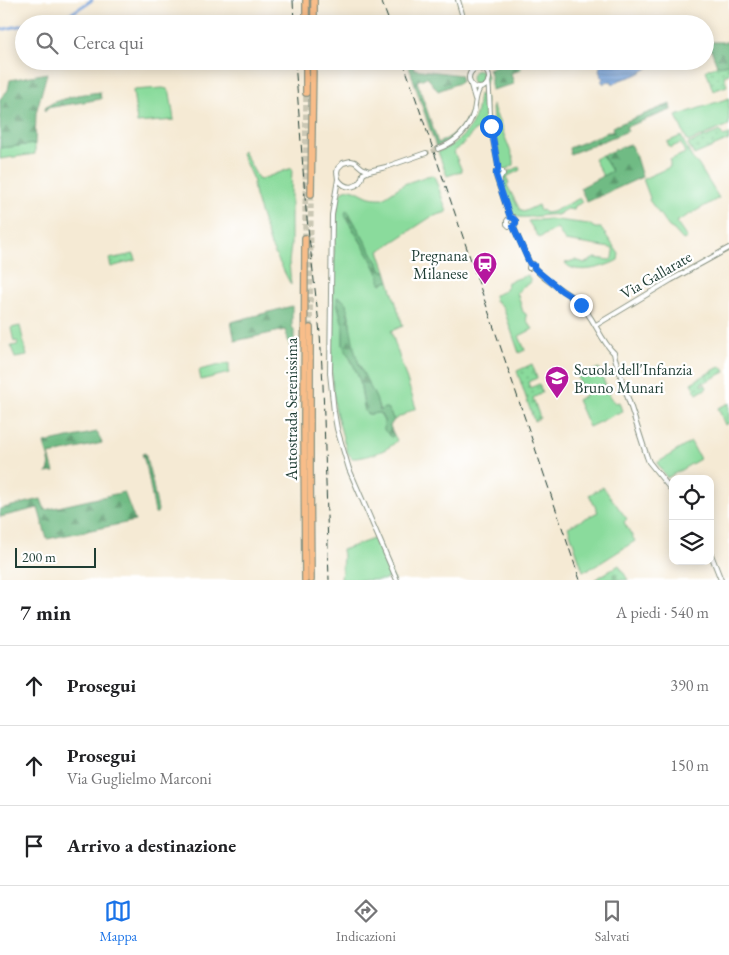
<!DOCTYPE html>
<html lang="it">
<meta charset="utf-8">
<style>
:root{--surface:#fff;--page:#f6f6f6;--text:#202124;--muted:#757577;--line:#e0e0e0;--accent:#1a73e8}
body{margin:0;font-family:"EB Garamond",serif;background:var(--page);color:var(--text)}
.controls{position:absolute;right:15px;bottom:15px;display:grid;overflow:hidden;border-radius:10px;box-shadow:0 2px 12px #0003}
.controls button{width:45px;height:45px;display:grid;place-items:center;padding:0;border:0;border-bottom:1px solid var(--line);background:var(--surface);color:var(--text);font:25px sans-serif}
.scale{position:absolute;left:15px;bottom:12px;width:81px;box-sizing:border-box;padding-left:5px;border:2px solid #1f3d34;border-top:0;font-size:14px;line-height:18px;white-space:nowrap;color:#1f3d34;-webkit-text-stroke:4px #fff;paint-order:stroke}
.stop{position:absolute;width:15px;height:15px;margin:-11px;border:4px solid #1a73e8;border-radius:50%;background:#fff}
.stop.end{background:#1a73e8;border-color:#fff;box-shadow:0 1px 5px #0008}
.list{margin:0;padding:0;list-style:none}
h2{display:flex;justify-content:space-between;align-items:center;height:65px;margin:0;padding:0 20px;font-size:21px}
h2 small{font-size:16px;font-weight:400;color:var(--muted)}
.list li{display:grid;grid-template-columns:32px 1fr auto;gap:15px;align-items:center;box-sizing:border-box;height:80px;padding:0 20px;border-top:1px solid var(--line)}
.list b{display:block;font-size:19px;white-space:nowrap}
.list p{margin:0;font-size:16px;white-space:nowrap;color:var(--muted)}
.list em{font-size:16px;font-style:normal;color:var(--muted)}
.icon{flex:none;width:28px;height:28px;fill:none;stroke:currentColor;stroke-width:2;stroke-linecap:round;stroke-linejoin:round}
.map{position:relative;flex:none;width:729px;height:580px;overflow:hidden}
.search{position:absolute;background:var(--surface);box-shadow:0 2px 12px #0003;left:15px;right:15px;top:15px;height:55px;display:flex;align-items:center;gap:12px;box-sizing:border-box;padding:0 18px;border-radius:28px;color:var(--muted);font-size:19px}
.sheet{height:305px;background:var(--surface)}
nav{display:flex;justify-content:space-around;align-items:center;box-sizing:border-box;height:70px;border-top:1px solid var(--line);background:var(--surface);font-size:14px;color:var(--muted)}
nav a{display:grid;justify-items:center;gap:2px}
nav .on{color:var(--accent)}
.map>svg:first-child{display:block}
.green{fill:#8adb9c;stroke:#548c68}
.forest{fill:url(#forest-firs);stroke:#477c5c}
.cemetery{fill:url(#cemetery-stones);stroke:#548c68}
.garden{fill:url(#garden-dots);stroke:#548c68}
.water{fill:url(#water-rules);stroke:#496f88}
.lines{fill:none;stroke-linecap:round;stroke-linejoin:round}
.canal{stroke:#73a1db;stroke-width:3}
.tertiary-tunnel{stroke:#cac7b4;stroke-width:4;stroke-dasharray:4 2;stroke-linecap:butt}
.motorway-tunnel{stroke:#cac7b4;stroke-width:5.5;stroke-dasharray:5.5 3;stroke-linecap:butt}
.tertiary-casing{stroke:#8a9484;stroke-width:6}
.motorway-casing{stroke:#8a9484;stroke-width:8}
.tertiary{stroke:#fff;stroke-width:4}
.motorway{stroke:#f8bd89;stroke-width:5.5}
.rail{stroke:#1f3d34;stroke-width:1;stroke-dasharray:8 4;stroke-linecap:butt}
.route{stroke:#1a73e8;stroke-width:6}
.labels{text-anchor:middle;dominant-baseline:central;stroke-width:4.5;stroke-linejoin:round;paint-order:stroke}
.poi-label{font-size:16px;fill:#1f3d34;stroke:#fff;text-anchor:end}
.street-label{font-size:16px;fill:#1f3d34;stroke:#fff}
</style>
<div class="map">
<svg width="729" height="580" viewBox="0 0 729 580">
<defs>
<pattern id="forest-firs" width="22" height="20" patternUnits="userSpaceOnUse" patternTransform="scale(1.25)"><rect width="22" height="20" fill="#6fbb84"/><path d="M5 1l3.5 6h-7zM16 11l3.5 6h-7z" fill="#5b996d"/></pattern>
<pattern id="cemetery-stones" width="16" height="16" patternUnits="userSpaceOnUse" patternTransform="scale(1.25)"><rect width="16" height="16" fill="#8adb9c"/><path d="M2 7V4a2 2 0 0 1 4 0v3zM10 15v-3a2 2 0 0 1 4 0v3z" fill="#70b380"/></pattern>
<pattern id="garden-dots" width="8" height="8" patternUnits="userSpaceOnUse" patternTransform="scale(1.25)"><rect width="8" height="8" fill="#8adb9c"/><path d="M2 2h.1M6 6h.1" fill="none" stroke="#70b380" stroke-width="1.8" stroke-linecap="round"/></pattern>
<pattern id="water-rules" width="6" height="5" patternUnits="userSpaceOnUse" patternTransform="scale(1.25)"><rect width="6" height="5" fill="#73a1db"/><path d="M0 2.5h6" fill="none" stroke="#5e84b2"/></pattern>
</defs>
<rect width="100%" height="100%" fill="#fff"/>
<filter id="ink" filterUnits="userSpaceOnUse"><feTurbulence type="fractalNoise" baseFrequency=".02" numOctaves="2"/><feDisplacementMap in="SourceGraphic" scale="10" xChannelSelector="R" yChannelSelector="G"/><feConvolveMatrix kernelMatrix="1 2 1 2 8 2 1 2 1" color-interpolation-filters="sRGB"/></filter>
<filter id="wash" filterUnits="userSpaceOnUse"><feTurbulence type="fractalNoise" baseFrequency=".0096" numOctaves="4" result="noise"/><feDisplacementMap in="SourceGraphic" scale="20" xChannelSelector="R" yChannelSelector="G"/><feGaussianBlur stdDeviation="1.12" result="paint"/><feColorMatrix in="noise" values="0 0 0 0 0 0 0 0 0 0 0 0 0 0 0 0 0 1.4 0 .05"/><feComposite in="paint" operator="in"/></filter>
<g filter="url(#wash)">
<rect width="100%" height="100%" fill="#f5ead4"/>
<g class="green">
<circle cx="479" cy="78" r="8"/>
<polygon points="163,88 167,89 170,93 174,120 137,123 133,90"/>
<path d="M 479,94 L 485,97 L 487,126 L 474,131 L 466,141 L 454,152 L 462,171 L 447,176 L 438,152 C 457,143 472,132 477,110 C 478,104 478,99 479,94 Z"/>
<polygon points="729,98 729,125 688,142 676,116"/>
<polygon points="492,104 514,160 514,165 505,170 503,170 500,167 493,126"/>
<polygon points="681,136 692,158 698,164 719,198 676,222 687,238 683,240 674,230 669,227 649,200 650,198 643,179 670,167 670,160 685,153 681,143 670,148 667,142"/>
<polygon points="35,144 35,154 0,159 0,148"/>
<polygon points="243,151 259,180 292,168 291,194 291,245 289,262 291,285 271,246 255,196 253,184 254,182 241,153"/>
<polygon points="602,155 612,171 603,176 594,159"/>
<path d="M 519,167 L 520,170 L 506,177 L 509,183 L 507,185 L 520,210 L 522,210 L 523,212 L 538,205 L 540,211 L 543,210 L 545,213 L 552,212 L 580,198 L 583,202 L 575,206 L 574,210 L 567,209 L 561,212 L 560,214 L 558,214 L 558,215 C 545,213 524,221 512,215 L 507,204 L 506,196 L 501,187 L 501,183 L 506,173 Z"/>
<path d="M 432,175 L 435,178 L 447,212 L 431,217 L 379,251 L 386,271 L 383,272 C 371,251 359,232 348,211 L 346,218 L 370,257 L 380,278 L 380,282 L 381,284 L 389,281 L 403,326 L 391,331 L 416,408 L 394,420 L 388,409 L 380,411 L 378,404 C 369,384 356,363 352,341 C 349,327 352,306 339,297 L 337,302 L 343,325 L 343,345 L 354,366 L 360,381 L 365,412 C 371,417 374,412 380,413 L 391,437 L 394,435 L 397,440 C 391,450 363,459 352,458 L 347,452 L 335,408 L 331,367 L 335,216 L 339,195 C 350,182 359,194 370,197 C 374,198 379,198 383,198 L 404,184 L 427,176 Z"/>
<path d="M 549,219 L 589,224 L 595,228 L 601,228 L 619,254 L 618,260 C 606,267 575,276 565,263 L 575,260 L 585,263 L 595,258 L 610,260 L 613,258 L 614,251 L 611,248 L 565,241 L 557,228 L 539,238 L 528,221 Z"/>
<path d="M 528,275 L 531,282 C 528,285 523,285 520,289 L 520,291 L 517,292 L 523,312 L 526,314 L 527,321 L 533,329 L 519,336 L 525,350 L 519,353 L 503,307 L 495,301 L 494,295 C 501,293 507,291 508,282 Z"/>
<polygon points="20,326 27,356 15,358 11,346 17,345 18,343 17,341 14,342 11,328"/>
<polygon points="229,363 229,373 201,380 199,370"/>
<polygon points="599,368 610,397 615,403 619,402 622,411 589,427 577,400 586,395 577,377"/>
<polygon points="729,403 729,423 725,425 718,408"/>
<polygon points="691,442 700,459 667,478 657,463"/>
<polygon points="603,487 627,519 624,522 635,541 594,567 583,571 568,527 598,512 589,495"/>
<polygon points="376,538 394,580 392,580 390,577 383,580 341,580 343,556 342,550"/>
</g>
<g class="forest">
<polygon points="705,42 729,42 729,64 719,66 718,65 717,65 711,49 705,49"/>
<path d="M 407,61 L 413,61 L 414,69 L 461,75 L 461,82 L 438,91 L 427,77 L 417,81 L 438,143 C 455,136 465,125 472,109 C 466,130 457,139 436,147 Z"/>
<polygon points="509,61 518,61 521,70 511,73 514,84 491,90 491,76 488,69"/>
<polygon points="47,73 36,113 35,144 0,148 0,99 8,90 10,80"/>
<polygon points="100,92 101,99 47,108 44,112 46,107 54,102 77,95"/>
<polygon points="670,104 671,110 626,127 628,131 570,154 569,148 613,130 612,127"/>
<polygon points="630,144 635,154 642,177 587,202 580,188 612,171 602,155"/>
<path d="M 346,210 L 348,211 C 359,232 371,251 383,271 L 386,271 L 389,281 L 380,284 L 380,278 L 370,257 L 345,215 Z"/>
<path d="M 337,297 L 342,299 L 346,303 L 355,352 L 360,367 L 376,398 L 379,409 L 380,411 L 384,408 L 387,408 L 394,420 L 390,426 L 394,435 L 391,437 L 384,430 L 384,420 L 380,413 C 374,412 371,417 365,412 L 360,381 L 354,366 L 343,345 L 343,325 L 337,302 Z"/>
<polygon points="292,306 292,327 294,329 294,353 292,353 285,330 235,341 231,322"/>
<path d="M 97,432 L 102,443 L 49,455 L 54,472 L 46,473 C 54,465 46,453 44,443 Z"/>
<polygon points="145,453 152,480 158,510 157,513 155,513 147,469 142,454"/>
<polygon points="124,492 135,521 47,539 38,508 0,517 0,509 41,499 45,510"/>
</g>
<polygon class="cemetery" points="619,565 628,580 595,580 596,579"/>
<g class="garden">
<polygon points="729,64 729,74 724,76 727,86 713,91 706,70 718,65 720,66"/>
<polygon points="720,131 723,136 729,134 729,140 694,155 688,144"/>
<polygon points="134,254 136,260 111,267 109,259"/>
<polygon points="532,364 537,378 528,382 530,388 539,384 542,393 533,398 540,418 534,421 517,371"/>
<polygon points="721,366 722,368 723,368 725,372 701,384 702,386 705,384 707,388 697,394 691,383"/>
</g>
<path class="water" d="M 608,61 L 652,61 L 652,65 C 646,70 637,75 630,77 C 624,79 619,79 615,84 L 612,83 L 612,81 L 604,82 L 604,84 L 601,81 L 603,79 L 599,71 L 600,66 Z"/>
<g class="lines">
<g class="canal">
<polyline points="60,17 72,13 92,0"/>
<polyline points="27,24 55,18"/>
<polyline points="0,30 24,25"/>
</g>
</g>
</g>
<g filter="url(#ink)">
<g class="lines">
<polyline class="tertiary-tunnel" points="426,153 438,149"/>
<g class="motorway-tunnel">
<polyline points="305,238 306,93"/>
<polyline points="310,328 311,194"/>
</g>
<defs>
<g id="tertiary">
<polyline points="458,0 465,24"/>
<polyline points="471,61 471,71"/>
<polyline points="475,61 481,69"/>
<circle cx="479" cy="78" r="10"/>
<path d="M 488,81 C 490,96 489,111 491,125 C 492,139 496,152 498,165 L 498,171"/>
<polyline points="471,85 475,99"/>
<path d="M 438,149 C 456,142 469,130 474,111 C 476,102 475,96 480,88"/>
<polyline points="369,171 362,168 355,162 351,161 343,163 338,168 337,172 338,179 332,215 330,373 334,412 337,429 349,469 397,580"/>
<polyline points="363,174 369,171 386,167 426,153"/>
<path d="M 338,179 C 346,191 360,189 363,174"/>
<path d="M 499,185 L 500,177 L 503,174 L 502,171 L 499,170 L 496,172 C 495,175 497,179 498,182 L 510,217 L 513,217 L 516,221 L 515,225 L 513,226 L 509,226 L 507,224 L 507,221 L 510,217"/>
<polyline points="513,226 530,264"/>
<path d="M 529,268 L 530,264 L 533,264 C 537,277 567,292 578,302 C 594,316 599,339 614,353 L 615,358 L 647,457 L 649,462 L 673,492"/>
<polyline points="596,325 671,280 729,248"/>
<polyline points="710,552 721,580"/>
</g>
<g id="motorway">
<polyline points="306,24 306,0"/>
<polyline points="314,24 314,0"/>
<polyline points="306,93 306,61"/>
<polyline points="311,194 313,61"/>
<polyline points="305,238 304,423 305,580"/>
<polyline points="310,328 310,469 311,580"/>
</g>
</defs>
<use href="#tertiary" class="tertiary-casing"/>
<use href="#motorway" class="motorway-casing"/>
<use href="#tertiary" class="tertiary"/>
<use href="#motorway" class="motorway"/>
<g class="rail">
<polyline points="293,0 294,24"/>
<polyline points="381,0 390,24"/>
<polyline points="295,61 306,210 320,333 323,385 329,580"/>
<polyline points="403,61 580,580"/>
</g>
</g>
</g>
<g class="lines" filter="url(#ink)">
<polyline class="route" points="491,126 498,165 498,171 496,172 496,175 510,217 513,218 516,221 516,223 513,226 528,260 530,264 534,265 534,268 562,291 578,301 581,305"/>
</g>
<defs>
<symbol id="station-pin" viewBox="-11 -11 22 30"><path d="M0 17L-7.5 6A9.5 9.5 0 1 1 7.5 6Z" fill="#b5179e" stroke="#fff"/><path d="M-3-6H3Q5-6 5-4V2Q5 4 3 4L4.5 6H3L1.5 4h-3L-3 6H-4.5L-3 4Q-5 4-5 2V-4Q-5-6-3-6ZM-3.5-4v3h7v-3ZM-3.5 1v1.5H-2V1ZM2 1v1.5H3.5V1Z" fill="#fff"/></symbol>
<symbol id="school-pin" viewBox="-11 -11 22 30"><path d="M0 17L-7.5 6A9.5 9.5 0 1 1 7.5 6Z" fill="#b5179e" stroke="#fff"/><path d="M0-5L7-2L0 1L-7-2ZM-4 1L0 2.5L4 1V4Q0 6-4 4Z" fill="#fff"/></symbol>
</defs>
<g fill-rule="evenodd">
<use href="#station-pin" x="471" y="250" width="28" height="38"/>
<use href="#school-pin" x="543" y="364" width="28" height="38"/>
</g>
<g class="labels">
<g class="poi-label">
<text x="468" y="255">Pregnana<tspan x="468" dy="18">Milanese</tspan></text>
<text x="574" y="369" text-anchor="start">Scuola dell'Infanzia<tspan x="574" dy="18">Bruno Munari</tspan></text>
</g>
<g class="street-label">
<text transform="translate(656 275) rotate(-30)">Via Gallarate</text>
<text transform="translate(291 409) rotate(-90)">Autostrada Serenissima</text>
</g>
</g>
</svg>
<div class="controls">
<button><svg class="icon" aria-label="locate" viewBox="0 0 24 24"><circle cx="12" cy="12" r="6"/><path d="M12 2v4M12 18v4M2 12h4M18 12h4"/></svg></button>
<button><svg class="icon" aria-label="layers" viewBox="0 0 24 24"><path d="M12 4l9 5-9 5-9-5zM3 14l9 5 9-5"/></svg></button>
</div>
<div class="scale">200 m</div>
<div class="stop" style="left:491px;top:126px"></div>
<div class="stop end" style="left:581px;top:305px"></div>
<div class="search"><svg class="icon" aria-label="search" viewBox="0 0 24 24"><circle cx="10" cy="10" r="6"/><path d="M15 15l6 6"/></svg>Cerca qui</div>
</div>
<section class="sheet">
<h2>7 min<small>A piedi · 540 m</small></h2>
<ul class="list">
<li><svg class="icon" aria-label="ahead" viewBox="0 0 24 24"><path d="M12 20V5M6 11l6-6 6 6"/></svg><div><b>Prosegui</b></div><em>390 m</em></li>
<li><svg class="icon" aria-label="ahead" viewBox="0 0 24 24"><path d="M12 20V5M6 11l6-6 6 6"/></svg><div><b>Prosegui</b><p>Via Guglielmo Marconi</p></div><em>150 m</em></li>
<li><svg class="icon" aria-label="arrive" viewBox="0 0 24 24"><path d="M6 21V4h12l-3 4 3 4H6"/></svg><div><b>Arrivo a destinazione</b></div></li>
</ul>
</section>
<nav>
<a class="on"><svg class="icon" aria-label="map" viewBox="0 0 24 24"><path d="M3 6l6-2 6 2 6-2v14l-6 2-6-2-6 2zM9 4v14M15 6v14"/></svg>Mappa</a>
<a><svg class="icon" aria-label="directions" viewBox="0 0 24 24"><path d="M12 3l9 9-9 9-9-9zM9 14v-3h6M13 9l2 2-2 2"/></svg>Indicazioni</a>
<a><svg class="icon" aria-label="saved" viewBox="0 0 24 24"><path d="M7 4h10v16l-5-4-5 4z"/></svg>Salvati</a>
</nav>
